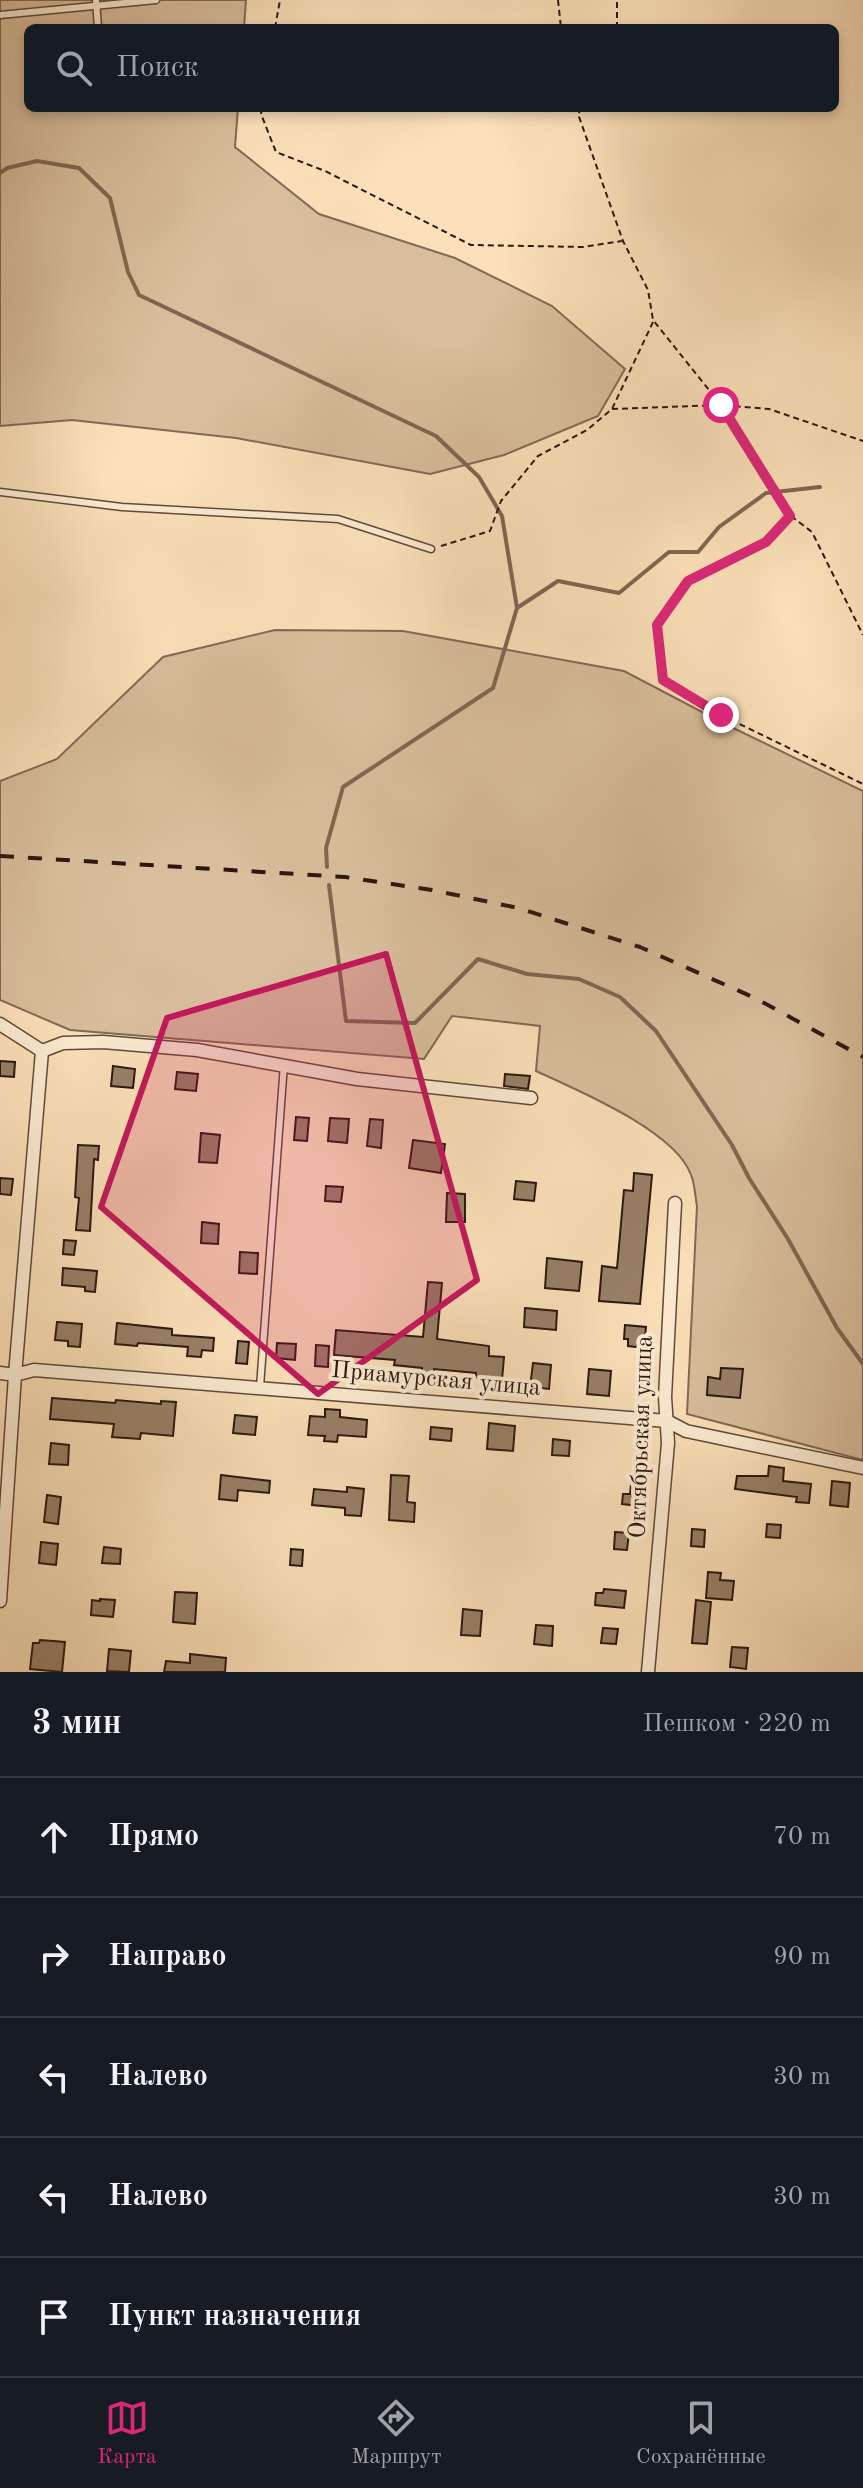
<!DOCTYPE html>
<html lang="ru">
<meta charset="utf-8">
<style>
:root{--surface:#171b24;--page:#20242c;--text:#f1f3f6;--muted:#9ea1a6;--line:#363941;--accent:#db2777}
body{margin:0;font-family:"Old Standard TT",serif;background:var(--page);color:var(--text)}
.stop{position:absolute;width:24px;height:24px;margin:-18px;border:6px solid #db2777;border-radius:50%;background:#fff}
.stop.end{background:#db2777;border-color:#fff;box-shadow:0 2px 8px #0008}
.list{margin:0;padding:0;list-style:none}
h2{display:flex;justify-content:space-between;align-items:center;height:104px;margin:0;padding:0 32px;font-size:34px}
h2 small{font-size:26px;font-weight:400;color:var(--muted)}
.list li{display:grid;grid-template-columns:52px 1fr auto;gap:24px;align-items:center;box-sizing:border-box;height:120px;padding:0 32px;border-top:2px solid var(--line)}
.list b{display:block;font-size:30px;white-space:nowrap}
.list em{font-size:26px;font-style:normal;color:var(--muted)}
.icon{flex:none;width:44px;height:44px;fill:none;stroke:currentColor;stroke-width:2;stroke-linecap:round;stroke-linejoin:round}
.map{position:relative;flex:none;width:863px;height:1672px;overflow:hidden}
.search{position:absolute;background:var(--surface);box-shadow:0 4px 12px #0003;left:24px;right:24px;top:24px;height:88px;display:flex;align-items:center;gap:20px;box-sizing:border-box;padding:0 28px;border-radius:12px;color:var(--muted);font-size:30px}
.sheet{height:704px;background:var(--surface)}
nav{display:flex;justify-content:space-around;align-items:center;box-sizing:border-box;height:112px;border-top:2px solid var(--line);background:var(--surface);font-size:22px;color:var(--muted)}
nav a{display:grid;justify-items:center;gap:4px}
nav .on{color:var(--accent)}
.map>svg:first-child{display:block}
.green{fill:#d8be9c;stroke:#826a56;stroke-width:2}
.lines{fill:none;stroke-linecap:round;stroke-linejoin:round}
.stream{stroke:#7e6752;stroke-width:4}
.building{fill:#988067;stroke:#2c170f;stroke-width:2}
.service-casing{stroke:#60493a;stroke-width:9}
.minor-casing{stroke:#60493a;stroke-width:15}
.path{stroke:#2c170f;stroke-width:2;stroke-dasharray:6 4;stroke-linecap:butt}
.service{stroke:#fcebd2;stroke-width:6}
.minor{stroke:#fcebd2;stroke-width:12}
.rail{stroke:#2c170f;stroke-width:4;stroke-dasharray:14 14;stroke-linecap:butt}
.route{stroke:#db2777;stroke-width:10}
.marked{fill:#c2185b;fill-opacity:0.2;stroke:#c2185b;stroke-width:6;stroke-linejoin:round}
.labels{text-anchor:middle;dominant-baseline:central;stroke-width:8;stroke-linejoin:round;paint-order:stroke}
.street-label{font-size:24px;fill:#2c170f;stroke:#fcebd2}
</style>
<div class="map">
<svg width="863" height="1672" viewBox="0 0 863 1672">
<rect width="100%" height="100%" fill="#fbe0b9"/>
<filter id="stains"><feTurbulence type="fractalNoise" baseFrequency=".0025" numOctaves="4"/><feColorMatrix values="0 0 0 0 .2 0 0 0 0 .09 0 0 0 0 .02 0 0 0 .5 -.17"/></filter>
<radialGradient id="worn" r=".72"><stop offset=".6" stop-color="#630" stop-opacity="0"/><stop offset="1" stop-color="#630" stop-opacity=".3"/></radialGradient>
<g class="green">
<polygon points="0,0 246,0 244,28 28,28 28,108 238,108 235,147 319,214 455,258 552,306 625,369 598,416 504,455 430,474 236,438 72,420 0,426"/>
<path d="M 275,630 L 403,631 L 624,671 L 723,723 L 863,791 L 863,1460 L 687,1414 L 697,1206 C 695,1196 695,1184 691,1175 C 676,1131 577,1090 536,1071 L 540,1026 L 452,1016 L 424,1059 L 70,1030 L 0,1000 L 0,781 L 57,759 L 163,657 Z"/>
</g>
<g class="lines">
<g class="stream">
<polyline points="0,173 7,168 37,161 79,168 110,198 128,272 139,295 436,436 479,477 502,516 517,608 493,688 343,787 326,848 327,867"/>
<polyline points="517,608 558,581 619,593 669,552 698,552 719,527 766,493 820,487"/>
<polyline points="329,885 346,1021 415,1023 478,959 527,974 579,979 620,997 656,1031 732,1145 749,1178 788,1239 837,1328 863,1364"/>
</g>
</g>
<g class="building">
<polygon points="0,1061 15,1062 14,1077 0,1076"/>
<polygon points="113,1066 135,1069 133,1088 111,1086"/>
<polygon points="177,1072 198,1074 196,1091 175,1089"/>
<polygon points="505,1074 530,1076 528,1089 504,1086"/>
<polygon points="296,1117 309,1118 307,1141 294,1140"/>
<polygon points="330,1118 349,1119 347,1143 328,1141"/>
<polygon points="370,1119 383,1120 381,1148 367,1146"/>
<polygon points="201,1133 220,1135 217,1163 199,1162"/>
<polygon points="413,1140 445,1144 441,1173 409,1168"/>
<polygon points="78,1145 99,1146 98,1160 94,1159 90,1231 76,1230 79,1198 75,1197"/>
<polygon points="634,1173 652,1175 640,1304 599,1301 602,1266 617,1268 624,1190 633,1191"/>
<polygon points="0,1178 13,1179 11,1195 0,1194"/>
<polygon points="516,1181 536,1183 534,1201 514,1199"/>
<polygon points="326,1186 343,1187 341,1202 325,1201"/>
<polygon points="447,1193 465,1194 465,1222 446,1222"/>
<polygon points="202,1222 219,1224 218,1244 201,1243"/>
<polygon points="64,1240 76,1241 74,1255 63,1254"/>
<polygon points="240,1252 258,1253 257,1274 239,1273"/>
<polygon points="547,1258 582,1262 579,1291 545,1288"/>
<polygon points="63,1268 97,1271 95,1292 85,1291 85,1287 62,1285"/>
<polygon points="428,1282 442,1283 437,1339 489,1346 489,1356 504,1357 502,1380 476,1378 476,1373 434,1369 434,1374 422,1373 422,1368 394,1365 395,1360 334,1355 336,1330 423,1337"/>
<polygon points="525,1308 557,1311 556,1330 524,1327"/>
<polygon points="57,1322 82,1324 80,1347 68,1346 68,1341 55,1340"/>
<polygon points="117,1323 172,1329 172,1335 214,1338 213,1351 202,1350 201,1357 187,1356 188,1347 138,1343 137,1346 115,1344"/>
<polygon points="625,1325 646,1327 644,1348 628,1346 628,1339 624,1339"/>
<polygon points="238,1341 249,1342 247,1364 236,1363"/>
<polygon points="277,1343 296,1344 295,1360 276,1358"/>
<polygon points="316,1345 329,1346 328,1367 315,1366"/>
<polygon points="533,1363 551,1365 549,1389 530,1387"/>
<polygon points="721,1368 743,1369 740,1398 707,1395 708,1377 720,1379"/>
<polygon points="589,1369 611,1371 609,1396 587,1394"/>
<polygon points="52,1398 115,1403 116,1400 161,1404 161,1401 176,1402 173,1436 141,1433 140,1439 112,1437 114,1424 50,1419"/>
<polygon points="325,1409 340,1410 340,1417 367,1420 366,1437 338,1435 337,1442 324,1441 325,1436 308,1435 310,1416 325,1417"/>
<polygon points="235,1415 257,1417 255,1435 233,1433"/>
<polygon points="489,1423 515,1426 513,1451 487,1449"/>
<polygon points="431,1427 452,1429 451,1441 430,1439"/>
<polygon points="553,1439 570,1441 569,1456 552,1455"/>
<polygon points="51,1443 69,1445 68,1465 49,1464"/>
<polygon points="769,1466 784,1468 783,1481 811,1484 809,1503 796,1502 797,1497 735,1489 737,1476 768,1476"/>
<polygon points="221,1475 270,1481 269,1493 238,1490 237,1501 219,1499"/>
<polygon points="391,1475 409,1476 407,1502 415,1503 414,1522 389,1520"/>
<polygon points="832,1481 850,1483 848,1507 830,1505"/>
<polygon points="631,1484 641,1485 639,1506 622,1504 623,1494 630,1494"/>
<polygon points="347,1487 364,1489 361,1516 345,1515 345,1508 312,1505 314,1489 347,1492"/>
<polygon points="47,1495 61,1497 58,1524 44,1522"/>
<polygon points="767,1524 781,1525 780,1538 766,1537"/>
<polygon points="692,1529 705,1530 704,1547 691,1546"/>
<polygon points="615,1532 629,1533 627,1550 614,1549"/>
<polygon points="41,1542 58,1544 56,1565 39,1563"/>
<polygon points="104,1547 121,1549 120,1564 102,1563"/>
<polygon points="291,1549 303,1550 302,1566 290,1565"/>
<polygon points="708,1572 721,1573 720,1580 734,1581 732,1600 706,1598"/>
<polygon points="604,1589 626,1591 624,1608 595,1605 596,1593 603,1593"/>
<polygon points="175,1592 197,1593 195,1624 173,1622"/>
<polygon points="100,1599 115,1600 113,1617 91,1615 92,1600 100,1601"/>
<polygon points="696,1600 711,1602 707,1644 692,1643"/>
<polygon points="463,1609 482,1611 480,1636 461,1635"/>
<polygon points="536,1625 553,1626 552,1646 534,1644"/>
<polygon points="603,1628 618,1629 616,1644 601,1643"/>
<polygon points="40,1640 65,1642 62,1672 30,1669 33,1643 39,1643"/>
<polygon points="732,1647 748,1648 746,1669 730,1667"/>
<polygon points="109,1649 131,1651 129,1672 107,1671"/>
<polygon points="190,1654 226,1658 225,1672 164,1672 166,1661 190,1663"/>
</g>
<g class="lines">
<defs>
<g id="service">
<polyline points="96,0 98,28"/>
<polyline points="0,15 156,0"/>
<polyline points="0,492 122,507 338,519 431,549"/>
<polyline points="260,1387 284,1064"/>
</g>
<g id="minor">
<polyline points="0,1024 42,1051"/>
<polyline points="42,1051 63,1043 103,1042 197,1050 357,1079 531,1098"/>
<polyline points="0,1373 15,1375 34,1370 667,1421 686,1431 863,1468"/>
<polyline points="0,1601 15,1375 42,1051"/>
<polyline points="648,1672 668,1443 665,1397 675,1203"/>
</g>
</defs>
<use href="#service" class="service-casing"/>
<use href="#minor" class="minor-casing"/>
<g class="path">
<polyline points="558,0 561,28"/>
<polyline points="275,28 280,0"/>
<polyline points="617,28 617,0"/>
<polyline points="262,108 261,114 276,152 325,171 471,245 583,247 622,241"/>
<polyline points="582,108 578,114 623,241 648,290 653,320 721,405 769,409 863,441"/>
<polyline points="612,409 721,405 790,516 766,542 688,581 657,625 663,680 721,715 863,784"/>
<polyline points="791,516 812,532 863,635"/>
<polyline points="441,546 490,531 501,501 538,456 587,430 612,409 653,322"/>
</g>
<use href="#service" class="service"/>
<use href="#minor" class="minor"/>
<polyline class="rail" points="0,856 345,877 432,890 518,908 640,947 755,998 863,1057"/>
</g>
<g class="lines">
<polyline class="route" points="721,715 663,680 657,625 688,581 766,542 790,516 721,405"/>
</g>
<path class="marked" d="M 386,954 L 477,1280 L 318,1394 L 101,1207 L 167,1018 Z"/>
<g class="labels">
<g class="street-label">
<text transform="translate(436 1380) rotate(5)">Приамурская улица</text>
<text transform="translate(642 1437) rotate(-88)">Октябрьская улица</text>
</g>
</g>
<rect width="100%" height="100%" filter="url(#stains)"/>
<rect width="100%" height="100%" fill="url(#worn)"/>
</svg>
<div class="stop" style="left:721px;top:405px"></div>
<div class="stop end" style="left:721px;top:715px"></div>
<div class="search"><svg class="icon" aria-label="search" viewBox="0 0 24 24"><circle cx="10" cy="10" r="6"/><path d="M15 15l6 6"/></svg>Поиск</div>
</div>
<section class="sheet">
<h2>3 мин<small>Пешком · 220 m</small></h2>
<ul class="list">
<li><svg class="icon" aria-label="ahead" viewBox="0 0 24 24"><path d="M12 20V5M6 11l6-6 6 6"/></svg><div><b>Прямо</b></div><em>70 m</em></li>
<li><svg class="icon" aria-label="right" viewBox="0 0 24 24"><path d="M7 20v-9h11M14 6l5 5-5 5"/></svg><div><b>Направо</b></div><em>90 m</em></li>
<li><svg class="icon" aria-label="left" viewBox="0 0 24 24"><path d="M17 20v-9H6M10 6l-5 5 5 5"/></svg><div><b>Налево</b></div><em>30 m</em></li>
<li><svg class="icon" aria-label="left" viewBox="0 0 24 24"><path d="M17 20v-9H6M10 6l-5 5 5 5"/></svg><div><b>Налево</b></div><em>30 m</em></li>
<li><svg class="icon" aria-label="arrive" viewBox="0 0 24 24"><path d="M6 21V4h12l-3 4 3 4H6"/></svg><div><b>Пункт назначения</b></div></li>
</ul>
</section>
<nav>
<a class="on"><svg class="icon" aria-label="map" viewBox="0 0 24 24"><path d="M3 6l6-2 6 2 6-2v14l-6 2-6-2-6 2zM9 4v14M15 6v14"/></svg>Карта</a>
<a><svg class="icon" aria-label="directions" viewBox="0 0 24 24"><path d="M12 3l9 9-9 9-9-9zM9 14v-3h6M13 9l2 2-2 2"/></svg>Маршрут</a>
<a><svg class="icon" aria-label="saved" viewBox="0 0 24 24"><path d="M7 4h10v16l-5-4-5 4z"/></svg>Сохранённые</a>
</nav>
